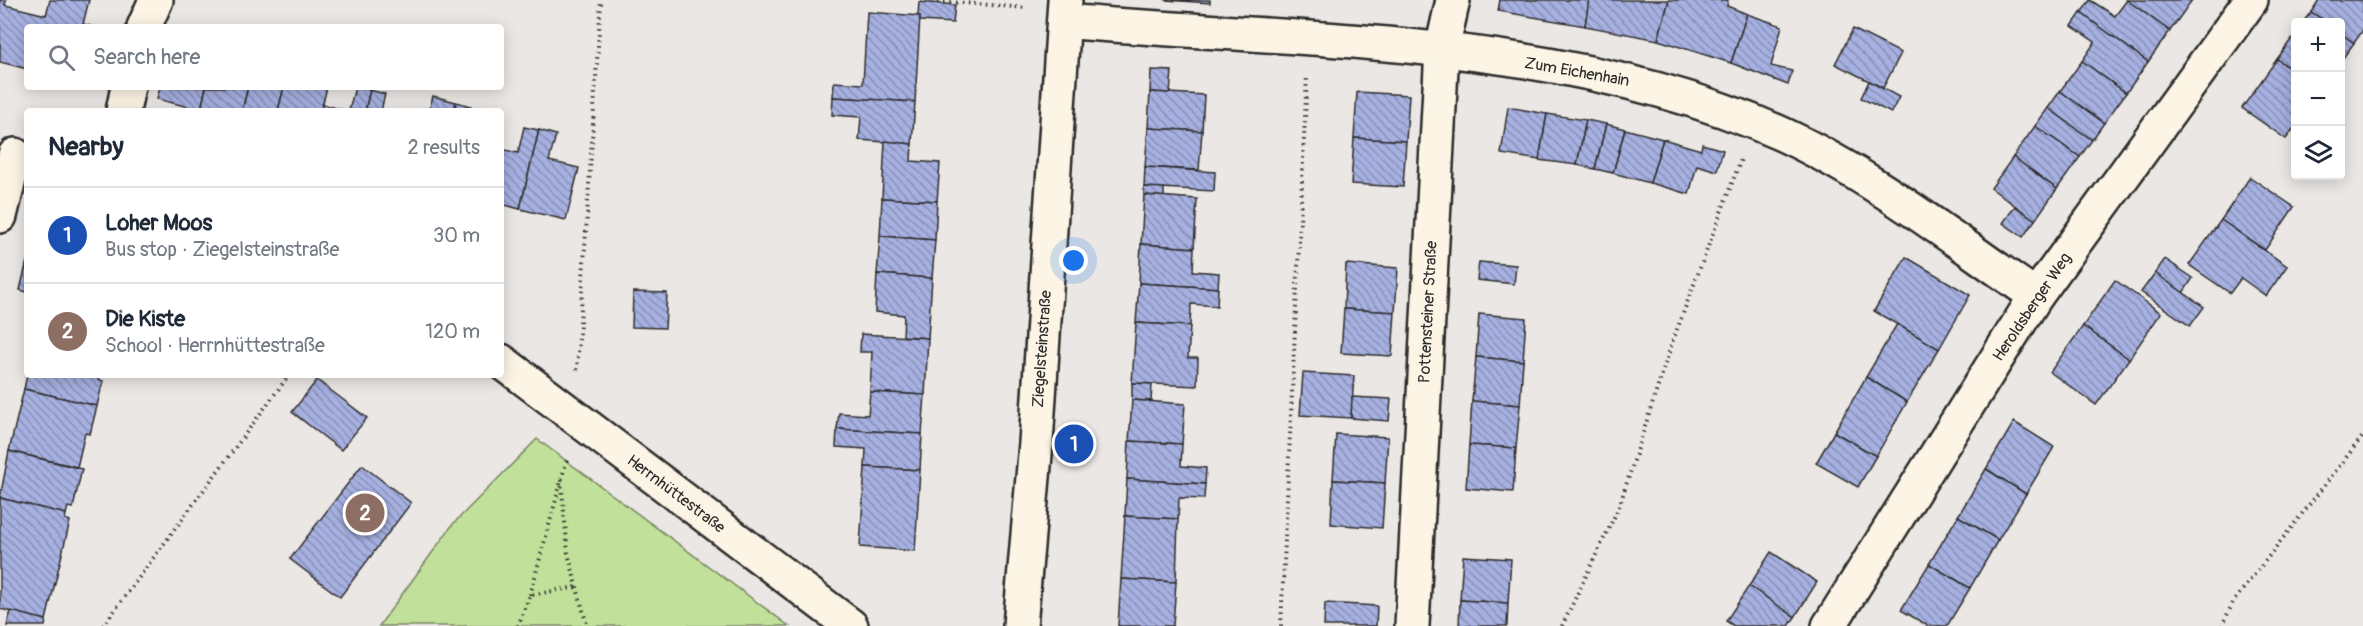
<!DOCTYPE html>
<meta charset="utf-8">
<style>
:root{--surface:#fff;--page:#f6f6f7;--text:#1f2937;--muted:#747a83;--line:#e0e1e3;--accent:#0f766e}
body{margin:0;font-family:Pangolin,sans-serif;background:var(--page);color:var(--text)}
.controls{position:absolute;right:18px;top:18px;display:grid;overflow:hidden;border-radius:6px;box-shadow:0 3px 15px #0003}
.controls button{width:54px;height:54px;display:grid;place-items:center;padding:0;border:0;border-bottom:2px solid var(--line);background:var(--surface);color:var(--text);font:30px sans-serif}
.you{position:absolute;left:1074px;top:261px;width:21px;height:21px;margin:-15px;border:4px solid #fff;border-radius:50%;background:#1a73e8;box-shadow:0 0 0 9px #1a73e833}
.badge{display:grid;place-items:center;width:39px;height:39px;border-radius:50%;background:var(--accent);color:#fff;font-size:20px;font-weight:700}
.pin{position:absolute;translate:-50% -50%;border:3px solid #fff;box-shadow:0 2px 6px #0006}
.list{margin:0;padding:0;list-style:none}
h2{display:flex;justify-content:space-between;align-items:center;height:78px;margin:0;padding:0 24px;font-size:26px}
h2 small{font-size:20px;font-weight:400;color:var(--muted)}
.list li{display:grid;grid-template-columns:39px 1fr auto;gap:18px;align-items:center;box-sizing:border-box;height:96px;padding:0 24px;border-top:2px solid var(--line)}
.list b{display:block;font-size:22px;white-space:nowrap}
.list p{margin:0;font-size:20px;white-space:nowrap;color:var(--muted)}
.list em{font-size:20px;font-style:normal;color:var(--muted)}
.icon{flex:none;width:33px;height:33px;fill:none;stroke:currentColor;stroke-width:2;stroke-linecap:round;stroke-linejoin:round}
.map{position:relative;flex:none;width:2363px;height:626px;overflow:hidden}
.search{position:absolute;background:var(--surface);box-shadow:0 3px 15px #0003;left:24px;top:24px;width:480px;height:66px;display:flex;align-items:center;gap:15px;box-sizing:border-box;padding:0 21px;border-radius:6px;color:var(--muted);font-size:22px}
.panel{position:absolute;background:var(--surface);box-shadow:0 3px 15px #0003;left:24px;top:108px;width:480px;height:270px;border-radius:6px}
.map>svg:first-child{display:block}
.green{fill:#c1e099;stroke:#768662;stroke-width:1.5}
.building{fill:url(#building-back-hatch);stroke:#2b2b2b;stroke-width:1.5}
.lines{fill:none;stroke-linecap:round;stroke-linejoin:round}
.minor-casing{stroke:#2b2b2b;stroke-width:38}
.secondary-casing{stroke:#2b2b2b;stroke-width:38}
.path{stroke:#2b2b2b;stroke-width:4;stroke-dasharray:1.5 4.5;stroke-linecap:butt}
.minor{stroke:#fcf5e5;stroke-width:33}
.secondary{stroke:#fcf5e5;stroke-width:33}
.labels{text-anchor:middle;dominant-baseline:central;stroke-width:6;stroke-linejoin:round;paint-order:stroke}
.street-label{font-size:16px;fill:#2b2b2b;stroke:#fcf5e5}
</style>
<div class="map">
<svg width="2363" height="626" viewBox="0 0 2363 626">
<defs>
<pattern id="building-back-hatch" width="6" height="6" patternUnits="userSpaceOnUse" patternTransform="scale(1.5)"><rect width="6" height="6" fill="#a7b1e1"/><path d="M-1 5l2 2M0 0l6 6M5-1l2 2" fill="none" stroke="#8890b7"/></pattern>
</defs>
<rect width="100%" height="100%" fill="#ebe7e4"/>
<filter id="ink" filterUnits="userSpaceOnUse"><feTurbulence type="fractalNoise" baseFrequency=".0167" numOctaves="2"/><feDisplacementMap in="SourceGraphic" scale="12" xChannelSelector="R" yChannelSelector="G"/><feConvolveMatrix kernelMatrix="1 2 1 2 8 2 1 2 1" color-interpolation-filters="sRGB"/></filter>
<g filter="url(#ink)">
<polygon class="green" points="537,439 789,626 379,626 453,524"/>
<g class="building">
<polygon points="0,0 6,0 5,5 46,15 50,0 89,0 83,24 94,27 27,27 27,69 0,62"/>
<polygon points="1165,0 1210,0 1210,3"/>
<polygon points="1500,0 1589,0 1585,26 1498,11"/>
<polygon points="1589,0 1669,0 1658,40 1585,26"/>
<polygon points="1669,0 1728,0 1727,6 1747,14 1731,63 1658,40"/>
<polygon points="2090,0 2115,16 2127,0 2170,31 2148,62 2081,13"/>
<polygon points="2127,0 2192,0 2170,31"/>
<polygon points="2319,0 2363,0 2363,30 2354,43 2340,33 2340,22 2326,22 2311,12"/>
<polygon points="919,2 955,5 953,23 920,21 920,16 918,16"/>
<polygon points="867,12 920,16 915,102 833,97 834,82 863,84"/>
<polygon points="2311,12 2326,22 2303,22"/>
<polygon points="2081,13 2148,62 2126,93 2082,61 2095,42 2072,26"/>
<polygon points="1747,14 1782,26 1771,66 1792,71 1788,85 1731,63"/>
<polygon points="1853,29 1901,53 1883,88 1835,64"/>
<polygon points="2296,33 2296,73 2277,59"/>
<polygon points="2340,33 2354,43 2340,62"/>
<polygon points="2277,59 2296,73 2296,125 2286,139 2242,108"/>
<polygon points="2082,61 2126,93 2104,123 2060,91"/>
<polygon points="1151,70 1172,71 1170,93 1150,92"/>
<polygon points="1869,81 1899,97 1891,113 1861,98"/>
<polygon points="160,87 206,87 201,110 157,99"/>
<polygon points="206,87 248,87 242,111 201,110"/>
<polygon points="248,87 284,87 278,111 242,111"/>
<polygon points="284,87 327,87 321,111 278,111"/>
<polygon points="355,87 370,90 365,111 349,111"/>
<polygon points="370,90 385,94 381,111 365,111"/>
<polygon points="2060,91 2104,123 2092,140 2048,108"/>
<polygon points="1150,92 1204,95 1202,131 1148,128"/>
<polygon points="1357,92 1409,95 1406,141 1354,138"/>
<polygon points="433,96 456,102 454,111 429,111"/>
<polygon points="833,97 915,102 912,144 859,140 861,117 832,115"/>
<polygon points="456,102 471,106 470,111 454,111"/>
<polygon points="322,104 347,111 321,111"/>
<polygon points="1508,107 1547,114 1539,160 1501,154"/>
<polygon points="2048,108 2092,140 2080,157 2035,126"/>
<polygon points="1547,114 1586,120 1577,165 1539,160"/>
<polygon points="1586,120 1606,124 1595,169 1577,165"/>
<polygon points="1606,124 1625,129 1613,173 1595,169"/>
<polygon points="2035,126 2080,157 2057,189 2013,157"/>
<polygon points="524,127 539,130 520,209 501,204 501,149 518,153"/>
<polygon points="1148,128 1202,131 1199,170 1145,167"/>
<polygon points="1625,129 1663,139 1650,183 1613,173"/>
<polygon points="539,130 556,135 549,161 579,168 566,220 520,209"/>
<polygon points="1354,138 1406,141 1403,187 1351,184"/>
<polygon points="1663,139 1701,150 1702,144 1723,150 1717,171 1697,165 1689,194 1650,183"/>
<polygon points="885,141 912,144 911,161 940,163 937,201 882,198"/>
<polygon points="2013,157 2057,189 2035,220 1991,188"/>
<polygon points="1145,167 1215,172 1214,191 1144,187"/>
<polygon points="2250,177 2294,207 2265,250 2221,220"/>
<polygon points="1144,187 1164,188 1164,197 1144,195"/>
<polygon points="1144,195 1197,199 1194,248 1141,244"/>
<polygon points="882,198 937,201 935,240 880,236"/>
<polygon points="2015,206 2035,220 2023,237 2003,223"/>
<polygon points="2221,220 2287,266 2266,296 2241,278 2230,293 2189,265"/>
<polygon points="880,236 935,240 932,278 877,274"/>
<polygon points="1141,244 1194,248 1193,271 1219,273 1218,288 1139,283"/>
<polygon points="1906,257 1970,295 1939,349 1874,311"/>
<polygon points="2165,259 2193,278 2183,293 2155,273"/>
<polygon points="27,261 27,292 20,290"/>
<polygon points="1479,262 1516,265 1514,284 1477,280"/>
<polygon points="1346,264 1398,268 1395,312 1344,309"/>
<polygon points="2155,273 2204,307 2190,326 2141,292"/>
<polygon points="877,274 932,278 928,338 903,336 904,315 875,312"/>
<polygon points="2115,280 2161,313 2129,359 2083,326"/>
<polygon points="1139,283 1218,288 1217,306 1191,304 1190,326 1136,323"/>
<polygon points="633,292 667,293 665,328 632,327"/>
<polygon points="1344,309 1395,312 1392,356 1341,353"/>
<polygon points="1479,314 1526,318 1523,361 1476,357"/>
<polygon points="1136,323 1190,326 1188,358 1198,358 1197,386 1132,383"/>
<polygon points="1897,324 1939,349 1907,402 1866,377"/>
<polygon points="2083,326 2129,359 2096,405 2050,372"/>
<polygon points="861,334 928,338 925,395 870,392 872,352 860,352"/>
<polygon points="1476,357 1523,361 1520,405 1472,401"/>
<polygon points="1303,373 1354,376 1351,418 1300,415"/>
<polygon points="27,375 99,375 98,379 103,381 97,406 24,389"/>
<polygon points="1866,377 1907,402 1876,456 1834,432"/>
<polygon points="317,380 367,418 341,450 292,412"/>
<polygon points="1132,383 1152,384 1151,401 1132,400"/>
<polygon points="24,389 97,406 90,434 85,433 77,467 9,451"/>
<polygon points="870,392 925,395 922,434 837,429 839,413 868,415"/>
<polygon points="1352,397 1391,399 1389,421 1351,418"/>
<polygon points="1132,400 1185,404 1182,444 1129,441"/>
<polygon points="1472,401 1520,405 1516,448 1469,445"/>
<polygon points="2014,422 2054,447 2026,494 1986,469"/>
<polygon points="837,429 922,434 920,470 865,467 866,449 836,447"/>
<polygon points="1834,432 1876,456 1858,487 1816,463"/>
<polygon points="1336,434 1388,437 1385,483 1333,480"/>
<polygon points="1129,441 1182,444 1181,466 1206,468 1205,484 1127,479"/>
<polygon points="1469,445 1516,448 1513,492 1466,488"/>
<polygon points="9,451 82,469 73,508 68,507 66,514 0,498"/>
<polygon points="362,465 411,503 340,597 290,559"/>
<polygon points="865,467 920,470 915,551 860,547"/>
<polygon points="1986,469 2026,494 1998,540 1958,516"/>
<polygon points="1127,479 1205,484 1204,499 1179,498 1178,519 1125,516"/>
<polygon points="1333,480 1385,483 1382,528 1331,524"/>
<polygon points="0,498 66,514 65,519 70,521 46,620 0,609"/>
<polygon points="1125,516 1178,519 1176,582 1121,579"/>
<polygon points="1958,516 1998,540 1970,588 1929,564"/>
<polygon points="1771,552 1817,582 1795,617 1749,586"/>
<polygon points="1463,556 1511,559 1508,603 1460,600"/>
<polygon points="1929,564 1970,588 1947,626 1928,626 1901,610"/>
<polygon points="1121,579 1176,582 1173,626 1118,626"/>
<polygon points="1749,586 1795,617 1789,626 1734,626 1726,621"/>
<polygon points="1460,600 1508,603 1507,626 1459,626"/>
<polygon points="1325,603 1377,606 1376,626 1324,626"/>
<polygon points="11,611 46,620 45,626 7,626"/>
</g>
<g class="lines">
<defs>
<g id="minor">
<path d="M 1064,21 C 1300,42 1563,35 1782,134 C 1873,176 1954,240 2036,296"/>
<polyline points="144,27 156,0"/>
<polyline points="123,111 128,87"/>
<polyline points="0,216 15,155"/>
<polyline points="501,361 851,626"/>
<polyline points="1412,626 1442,49 1453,0"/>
<polyline points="1829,626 2036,296 2251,0"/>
</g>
<polyline id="secondary" points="1020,626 1036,443 1065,0"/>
</defs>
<use href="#minor" class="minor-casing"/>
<use href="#secondary" class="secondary-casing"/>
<g class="path">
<polyline points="926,0 1027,8"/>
<polyline points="577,370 601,0"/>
<polyline points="561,480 568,553 587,626"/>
<polyline points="530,595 567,459"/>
<polyline points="103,626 289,375"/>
<polyline points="518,626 530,595 577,587"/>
<polyline points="1281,626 1307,75"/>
<polyline points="1562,626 1619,507 1672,343 1741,159"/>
<polyline points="2222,626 2233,602 2363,436"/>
</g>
<use href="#minor" class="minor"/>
<use href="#secondary" class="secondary"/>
</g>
</g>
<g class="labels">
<g class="street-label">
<text transform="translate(1577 72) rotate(10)">Zum Eichenhain</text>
<text transform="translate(2032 307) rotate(-56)">Heroldsberger Weg</text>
<text transform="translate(1428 312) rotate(-87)">Pottensteiner Straße</text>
<text transform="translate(1042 349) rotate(-86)">Ziegelsteinstraße</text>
<text transform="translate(676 494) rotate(37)">Herrnhüttestraße</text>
</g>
</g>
</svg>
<div class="controls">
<button>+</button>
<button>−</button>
<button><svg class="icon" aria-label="layers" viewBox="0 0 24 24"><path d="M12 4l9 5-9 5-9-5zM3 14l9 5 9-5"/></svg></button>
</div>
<div class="you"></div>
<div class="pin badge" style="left:1074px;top:444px;background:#1a4fb4">1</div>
<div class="pin badge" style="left:365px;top:513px;background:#8d6e63">2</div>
<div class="search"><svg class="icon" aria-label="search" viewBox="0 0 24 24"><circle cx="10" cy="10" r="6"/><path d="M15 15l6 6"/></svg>Search here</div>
<section class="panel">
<h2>Nearby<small>2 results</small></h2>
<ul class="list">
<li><span class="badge" style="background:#1a4fb4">1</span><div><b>Loher Moos</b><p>Bus stop · Ziegelsteinstraße</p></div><em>30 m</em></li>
<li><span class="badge" style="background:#8d6e63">2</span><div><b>Die Kiste</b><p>School · Herrnhüttestraße</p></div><em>120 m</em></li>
</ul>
</section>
</div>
